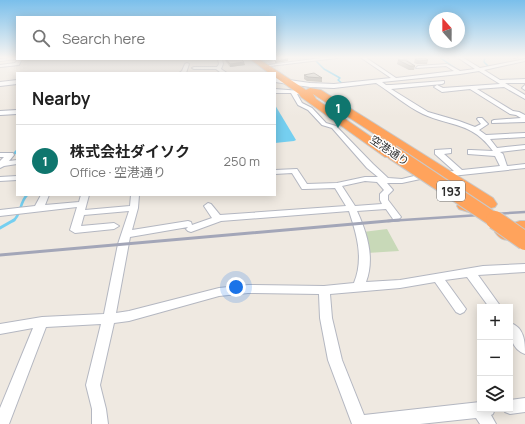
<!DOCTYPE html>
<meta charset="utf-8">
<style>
:root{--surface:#fff;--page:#f6f6f6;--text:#222;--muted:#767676;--line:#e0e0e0;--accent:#0f766e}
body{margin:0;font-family:Manrope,"Noto Sans JP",sans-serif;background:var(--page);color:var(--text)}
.controls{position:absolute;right:12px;bottom:12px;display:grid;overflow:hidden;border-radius:0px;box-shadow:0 2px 10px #0003}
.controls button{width:36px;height:36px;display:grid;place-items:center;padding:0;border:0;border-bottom:1px solid var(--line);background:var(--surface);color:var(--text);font:20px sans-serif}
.compass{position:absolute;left:429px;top:12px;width:36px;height:36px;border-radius:50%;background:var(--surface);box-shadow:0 2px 10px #0003;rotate:339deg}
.you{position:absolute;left:236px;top:287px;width:14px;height:14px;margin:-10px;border:3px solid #fff;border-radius:50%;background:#1a73e8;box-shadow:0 0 0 6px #1a73e833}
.badge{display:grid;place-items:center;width:26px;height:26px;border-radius:50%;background:var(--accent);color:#fff;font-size:13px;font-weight:700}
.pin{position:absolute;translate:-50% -33px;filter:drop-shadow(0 1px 2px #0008)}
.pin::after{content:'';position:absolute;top:21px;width:14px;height:12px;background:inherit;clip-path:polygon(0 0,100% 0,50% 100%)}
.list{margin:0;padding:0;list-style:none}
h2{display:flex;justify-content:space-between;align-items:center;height:52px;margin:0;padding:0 16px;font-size:17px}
h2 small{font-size:13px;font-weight:400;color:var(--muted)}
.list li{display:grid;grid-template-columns:26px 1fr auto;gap:12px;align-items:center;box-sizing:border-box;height:72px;padding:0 16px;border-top:1px solid var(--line)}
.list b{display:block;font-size:15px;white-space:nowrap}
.list p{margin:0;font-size:13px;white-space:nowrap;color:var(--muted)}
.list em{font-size:13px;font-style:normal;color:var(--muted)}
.icon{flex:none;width:22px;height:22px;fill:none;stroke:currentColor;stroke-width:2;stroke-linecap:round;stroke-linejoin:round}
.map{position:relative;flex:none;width:525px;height:424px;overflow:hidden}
.search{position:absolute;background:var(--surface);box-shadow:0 2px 10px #0003;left:16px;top:16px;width:260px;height:44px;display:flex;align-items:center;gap:10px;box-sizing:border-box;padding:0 14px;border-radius:0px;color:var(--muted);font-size:15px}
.panel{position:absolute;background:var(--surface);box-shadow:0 2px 10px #0003;left:16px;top:72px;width:260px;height:124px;border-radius:0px}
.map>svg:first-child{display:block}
.cemetery{fill:#c8d9b8}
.water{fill:#75cff0}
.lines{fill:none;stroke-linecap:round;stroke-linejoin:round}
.stream-far3{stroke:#75cff0;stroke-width:1.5}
.stream-far2{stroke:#75cff0;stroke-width:2}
.stream-far1{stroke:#75cff0;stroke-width:2.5}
.stream{stroke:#75cff0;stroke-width:3}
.street-casing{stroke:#b4b7c1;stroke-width:2}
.highway-casing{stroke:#c9c9c9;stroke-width:2}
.street{fill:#fff;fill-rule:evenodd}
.highway{fill:#ffa35c;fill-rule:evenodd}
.rail-far1{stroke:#a3a6b8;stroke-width:2.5}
.rail{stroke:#a3a6b8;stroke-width:3}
.highway-bridge-far2-casing{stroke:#c9c9c9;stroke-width:13;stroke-linecap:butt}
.highway-bridge-far1-casing{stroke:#c9c9c9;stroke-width:16;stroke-linecap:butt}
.highway-bridge-casing{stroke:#c9c9c9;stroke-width:20;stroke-linecap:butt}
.highway-bridge-far2{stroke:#ffa35c;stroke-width:12}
.highway-bridge-far1{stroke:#ffa35c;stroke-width:14}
.highway-bridge{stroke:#ffa35c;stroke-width:18}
.wall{fill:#afaba4}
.shaded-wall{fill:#8e8b86}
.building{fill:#cbc7bf;stroke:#8e8b86}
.labels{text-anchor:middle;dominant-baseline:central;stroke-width:3;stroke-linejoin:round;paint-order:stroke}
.far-street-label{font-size:11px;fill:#2e2e2e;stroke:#fff}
.shield{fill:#fff;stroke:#6d6d6d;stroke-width:1}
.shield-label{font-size:12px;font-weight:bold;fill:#2e2e2e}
</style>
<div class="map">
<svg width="525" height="424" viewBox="0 0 525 424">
<rect width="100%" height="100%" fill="#efe9e1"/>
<polygon class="cemetery" points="387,229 399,251 367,253 369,243 363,232"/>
<polygon class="water" points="275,105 296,140 294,141 275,143"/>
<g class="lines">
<g class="stream-far3">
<polyline points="439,57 458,70"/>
<polyline points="485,57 484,62 489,67"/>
<polyline points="317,59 316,61 324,69 340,78 338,80 343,84"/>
</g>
<polyline class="stream-far2" points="15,153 17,150"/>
<g class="stream-far1">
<polyline points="16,152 15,153 17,153"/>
<path d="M 13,221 C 22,214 19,203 27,195"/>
</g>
<polyline class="stream" points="0,228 14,220"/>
<defs>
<g id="street">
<polygon points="17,57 17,59 22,59 19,65 0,67 0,65 15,63 18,59 0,61 0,59"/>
<polygon points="329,57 345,57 270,66 268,65"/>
<path d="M 360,57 L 365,57 L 396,78 L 454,71 L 446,66 L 416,68 L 418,66 L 447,64 L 460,71 L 475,69 L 457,57 L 462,57 L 480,68 L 525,59 L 525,61 L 484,70 L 500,80 L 525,79 L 525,83 L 505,83 L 525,95 L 525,99 L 504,87 L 477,89 L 513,111 L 519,112 L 525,115 L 525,122 L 492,123 L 492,121 L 494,120 L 521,118 L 516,115 L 510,114 L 470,89 L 442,92 L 434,87 L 437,85 L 443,88 L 500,84 L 479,71 L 460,74 L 382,82 L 386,85 L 391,85 L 444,81 L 444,83 L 442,84 L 391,89 L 428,112 L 459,121 L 475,127 L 481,124 L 477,119 L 478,118 L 482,118 L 488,124 L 479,130 L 486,135 L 525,133 L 525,137 L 490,139 L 497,148 L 525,145 L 525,149 L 500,152 L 503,154 L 507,166 L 525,164 L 525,168 L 461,175 L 443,176 L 442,174 L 443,172 L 454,171 L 435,154 L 435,150 L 451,149 L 451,153 L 444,154 L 462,170 L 500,166 L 495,156 L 468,154 L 468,150 L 471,150 L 493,151 C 472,122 452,127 423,114 C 406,106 392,93 376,83 L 334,88 L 310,87 L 275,82 L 275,78 L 310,83 L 334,84 L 391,78 Z"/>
<polygon points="397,57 402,57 414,66 410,67"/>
<polygon points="218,59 222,59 223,64 221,69 227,73 221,73 216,69 194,69 192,68 194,67 217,67 219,64"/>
<polygon points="187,63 189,64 186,73 179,73 182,71 185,64"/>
<polygon points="17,80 17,84 0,86 0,82"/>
<polygon points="525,85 525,90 522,88"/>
<path d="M 275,89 L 301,91 L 301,93 L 297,94 L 302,103 L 312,108 L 326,123 L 336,126 L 373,164 L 388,178 L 402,179 L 422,174 L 426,176 L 425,178 L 402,183 L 387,183 L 393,190 L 388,195 L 388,200 L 401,217 L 399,219 L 393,219 L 386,209 L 357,211 C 367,233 375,258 366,282 L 400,280 L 483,266 L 525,264 L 525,272 L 478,275 L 501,307 L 489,307 L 467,277 L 445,280 L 466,309 L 464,312 L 460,314 L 456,312 L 435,282 L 400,288 L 330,294 L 332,318 L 342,360 L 364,415 L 480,402 L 480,409 L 495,409 L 493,414 L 491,415 L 496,424 L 480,424 L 476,418 L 420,424 L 352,424 L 328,360 L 320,318 L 319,294 L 248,293 L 219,296 L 129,321 L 114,323 L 100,385 L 106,409 L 108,424 L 92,424 L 92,409 L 86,385 L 101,324 L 46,327 L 9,424 L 0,424 L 0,408 L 33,328 L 0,334 L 0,324 L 42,317 L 104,314 L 118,244 L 129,211 L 84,215 L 81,226 L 114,223 L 119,226 L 114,229 L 75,233 L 70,230 L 77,207 L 0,216 L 0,210 L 35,206 L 41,195 L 49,195 L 45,205 L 79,202 L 81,195 L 89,195 L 85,210 L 130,206 L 131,195 L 139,195 L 138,208 L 132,230 L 188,221 L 191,222 L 192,225 L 212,218 L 204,206 L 208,203 L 211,204 L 220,215 L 346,206 L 335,188 L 305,189 L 302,189 L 292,173 L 275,174 L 275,170 L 297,169 L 307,184 L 337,183 L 365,177 L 378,177 L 367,168 L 332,128 L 322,125 L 308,110 L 298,105 L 291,93 L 275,93 ZM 365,181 L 377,182 L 384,190 L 380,194 L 380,200 L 382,204 L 355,206 L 342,186 ZM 349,211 C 357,235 364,259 354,283 L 324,286 L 248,285 L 219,288 L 129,311 L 116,313 L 130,237 L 188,227 L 186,229 L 188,231 L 191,232 L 221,221 Z"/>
<polygon points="17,110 17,114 0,115 0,111"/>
<polygon points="0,153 13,153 14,155 9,161 17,160 17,164 4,166 0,168 0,161 4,157 0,157"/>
<polygon points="17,176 17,180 0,181 0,177"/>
<path d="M 510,323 C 524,327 525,341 525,354 C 511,349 510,335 510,323 Z"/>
<polygon points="525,398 525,412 510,414 505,412 503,409 510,409 510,400"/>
</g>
<g id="highway">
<polygon points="250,59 259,59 306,90 310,88 321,90 493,198 497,204 495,207 472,213 459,209 457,206 459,203 479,202 313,94 316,99 396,154 395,157 385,157 301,97 299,94 275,77 275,73 269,73"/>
<path d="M 520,221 L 525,221 L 525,231 L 515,234 L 513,239 C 504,241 500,239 495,232 L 498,228 Z"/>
</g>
</defs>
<use href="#street" class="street-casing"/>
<use href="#highway" class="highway-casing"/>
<use href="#street" class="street"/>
<use href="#highway" class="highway"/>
<polyline class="rail-far1" points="388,221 525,212"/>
<polyline class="rail" points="0,255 399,220"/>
<defs>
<polyline id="highway-bridge-far2" points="378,142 394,153"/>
<polyline id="highway-bridge-far1" points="392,152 496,221"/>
<polyline id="highway-bridge" points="495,220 525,241"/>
</defs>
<use href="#highway-bridge-far2" class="highway-bridge-far2-casing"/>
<use href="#highway-bridge-far1" class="highway-bridge-far1-casing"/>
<use href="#highway-bridge" class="highway-bridge-casing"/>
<use href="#highway-bridge-far2" class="highway-bridge-far2"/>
<use href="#highway-bridge-far1" class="highway-bridge-far1"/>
<use href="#highway-bridge" class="highway-bridge"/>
</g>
<g class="wall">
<polygon points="224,59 241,59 245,65 230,67"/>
<polygon points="415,59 428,60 427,64 417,64 414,63"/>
<polygon points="398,60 415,66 414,70 409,70 397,64"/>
<polygon points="304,75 322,78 322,82 307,81 304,79"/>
</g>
<g class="shaded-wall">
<polygon points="514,57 525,57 513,59"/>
<polygon points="288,59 288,61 275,63 275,61"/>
<polygon points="244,62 245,65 230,67 230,64"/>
</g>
<g class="building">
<polygon points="275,57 287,57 288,59 275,61 274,59 275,59"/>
<polygon points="425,58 428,60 418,61 415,59"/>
<polygon points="226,59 241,59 244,62 230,64"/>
<polygon points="398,60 405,60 415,66 410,66"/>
<polygon points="314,73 322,78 308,77 304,75"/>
</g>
<linearGradient id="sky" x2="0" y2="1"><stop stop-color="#7abfeb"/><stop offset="0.49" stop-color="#f8f5f2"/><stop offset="1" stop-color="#f8f5f2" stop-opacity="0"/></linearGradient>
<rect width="525" height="117" fill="url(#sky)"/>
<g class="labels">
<g class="far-street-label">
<text transform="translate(390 150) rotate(34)">空港通り</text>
</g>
<rect class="shield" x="437" y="181" width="28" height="20" rx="3"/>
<g class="shield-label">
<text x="451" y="191">193</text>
</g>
</g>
</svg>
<div class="controls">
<button>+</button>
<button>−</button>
<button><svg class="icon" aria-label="layers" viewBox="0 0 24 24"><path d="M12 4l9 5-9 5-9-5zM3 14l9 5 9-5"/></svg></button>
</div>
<svg class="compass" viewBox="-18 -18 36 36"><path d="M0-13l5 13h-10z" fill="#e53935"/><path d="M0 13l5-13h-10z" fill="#767676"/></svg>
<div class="you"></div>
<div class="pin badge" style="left:338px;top:128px">1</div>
<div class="search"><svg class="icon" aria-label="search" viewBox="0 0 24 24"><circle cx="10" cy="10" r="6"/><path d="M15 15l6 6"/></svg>Search here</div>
<section class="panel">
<h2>Nearby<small></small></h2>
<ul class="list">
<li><span class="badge">1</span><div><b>株式会社ダイソク</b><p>Office · 空港通り</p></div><em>250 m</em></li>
</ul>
</section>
</div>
